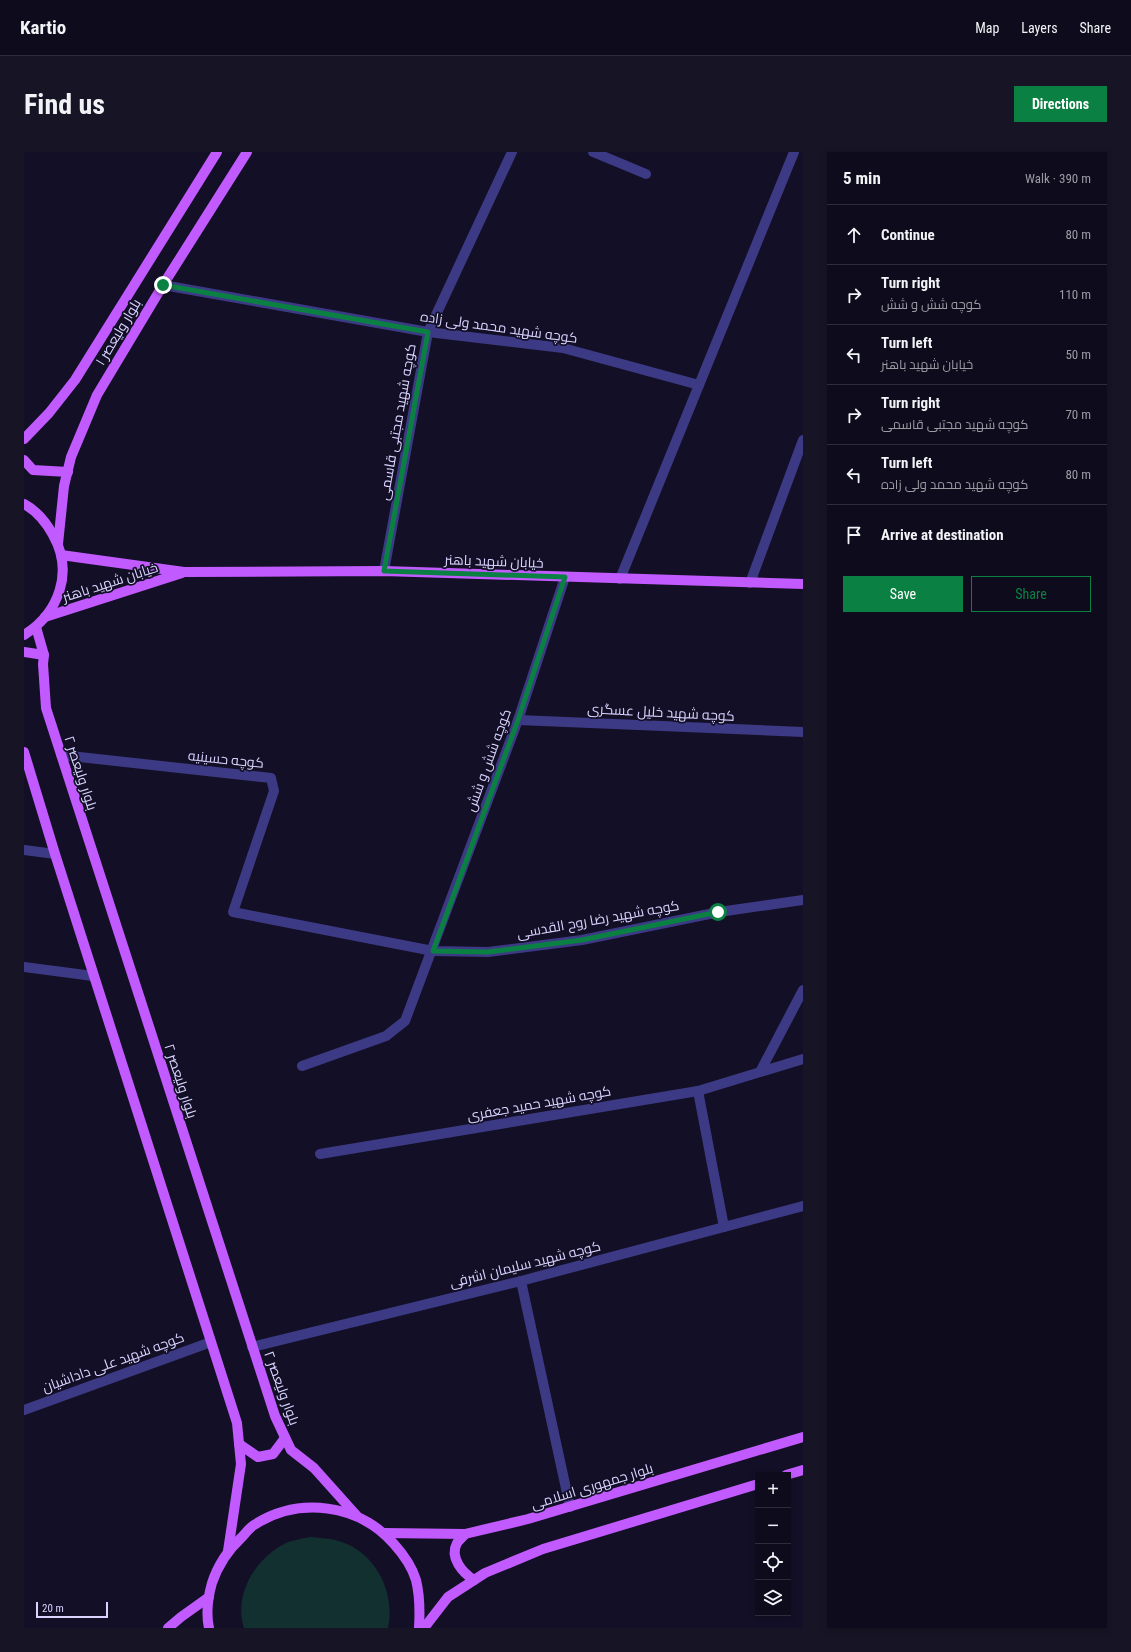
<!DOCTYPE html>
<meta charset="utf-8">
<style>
:root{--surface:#0e0b1c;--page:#171425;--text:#f1f3f6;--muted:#9b9ba3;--line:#2e2b3b;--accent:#0b8043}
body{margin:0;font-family:"Roboto Condensed",Cairo,sans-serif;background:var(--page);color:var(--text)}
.controls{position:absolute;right:12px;bottom:12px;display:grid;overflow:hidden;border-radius:0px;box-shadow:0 2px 6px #0003}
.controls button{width:36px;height:36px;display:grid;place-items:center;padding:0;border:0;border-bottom:1px solid var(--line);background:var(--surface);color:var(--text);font:20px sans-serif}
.scale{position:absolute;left:12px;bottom:10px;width:72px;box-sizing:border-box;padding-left:4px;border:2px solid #d9d4ff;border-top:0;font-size:11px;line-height:14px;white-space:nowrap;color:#d9d4ff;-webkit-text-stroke:3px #130f26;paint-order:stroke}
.stop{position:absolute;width:12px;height:12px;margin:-9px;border:3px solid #0b8043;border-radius:50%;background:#fff}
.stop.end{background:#0b8043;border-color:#fff;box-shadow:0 1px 4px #0008}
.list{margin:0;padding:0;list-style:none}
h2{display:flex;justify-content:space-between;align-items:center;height:52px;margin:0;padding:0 16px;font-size:17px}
h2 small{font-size:13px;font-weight:400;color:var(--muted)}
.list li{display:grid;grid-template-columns:26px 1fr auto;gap:12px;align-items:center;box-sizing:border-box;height:60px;padding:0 16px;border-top:1px solid var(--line)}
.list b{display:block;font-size:15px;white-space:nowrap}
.list p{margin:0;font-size:13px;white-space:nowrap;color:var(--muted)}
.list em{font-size:13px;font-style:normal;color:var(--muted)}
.actions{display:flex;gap:8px;padding:12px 16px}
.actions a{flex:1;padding:9px 0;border:1px solid var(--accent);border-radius:0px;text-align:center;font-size:14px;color:var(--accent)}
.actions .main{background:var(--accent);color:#fff}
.icon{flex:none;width:22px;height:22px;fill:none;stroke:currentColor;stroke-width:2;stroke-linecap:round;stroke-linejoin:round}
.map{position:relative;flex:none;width:779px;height:1476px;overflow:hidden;border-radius:0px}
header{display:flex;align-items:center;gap:24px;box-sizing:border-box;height:56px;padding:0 20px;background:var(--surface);border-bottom:1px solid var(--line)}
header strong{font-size:19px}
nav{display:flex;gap:22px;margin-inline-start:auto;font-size:14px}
.intro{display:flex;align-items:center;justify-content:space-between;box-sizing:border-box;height:96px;padding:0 24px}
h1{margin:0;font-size:28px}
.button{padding:10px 18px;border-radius:0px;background:var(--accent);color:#fff;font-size:14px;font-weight:700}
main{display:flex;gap:24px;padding:0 24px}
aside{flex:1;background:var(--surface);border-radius:0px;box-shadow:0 2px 6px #0003}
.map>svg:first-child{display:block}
.green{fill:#12302f}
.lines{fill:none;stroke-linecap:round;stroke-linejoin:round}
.minor{stroke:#3d3a85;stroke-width:10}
.major{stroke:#c25bff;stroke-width:10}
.route{stroke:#0b8043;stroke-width:5}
.labels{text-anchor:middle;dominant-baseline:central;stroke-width:3.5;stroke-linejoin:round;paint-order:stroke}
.street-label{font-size:14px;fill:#d9d4ff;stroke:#130f26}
</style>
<header>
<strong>Kartio</strong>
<nav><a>Map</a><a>Layers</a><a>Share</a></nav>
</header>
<div class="intro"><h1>Find us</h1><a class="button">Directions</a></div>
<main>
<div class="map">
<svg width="779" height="1476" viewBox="0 0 779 1476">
<rect width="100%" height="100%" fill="#130f26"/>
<path class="green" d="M 286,1385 C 294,1386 303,1386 311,1388 C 350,1397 372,1439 364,1476 L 220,1476 C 209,1442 232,1406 262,1391 C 269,1388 278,1387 286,1385 Z"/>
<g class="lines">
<g class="minor">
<polyline points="569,0 622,22"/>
<polyline points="139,133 404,180 539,196 675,233"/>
<polyline points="360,419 404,180 488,0"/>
<polyline points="596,427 770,0"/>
<polyline points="726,431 779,288"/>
<polyline points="494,568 779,580"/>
<polyline points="37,603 247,626 250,639 209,760 409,799 464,800 558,788 695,760 779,748"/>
<polyline points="0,698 31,702"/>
<polyline points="0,815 69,824"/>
<polyline points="278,914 362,884 381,869 494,568 541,425"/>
<polyline points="736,920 779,838"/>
<polyline points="674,939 700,1075"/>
<polyline points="296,1002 674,939 779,907"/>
<polyline points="497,1129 546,1355"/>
<polyline points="228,1195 497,1129 779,1054"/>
<polyline points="0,1258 187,1190"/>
</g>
<g class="major">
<polyline points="0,287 25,261 51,228 193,0"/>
<polyline points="0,308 9,318 44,320"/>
<path d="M 0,352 C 13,359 22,370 29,383 C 50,420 35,461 0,483"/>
<polyline points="34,392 40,334 47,305 73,243 139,133 223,0"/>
<polyline points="37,403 160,420 360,419 779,432"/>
<polyline points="21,465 158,421"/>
<polyline points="12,475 20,503 19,512 22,556 251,1264 267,1298 290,1316 333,1364"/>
<polyline points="0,500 20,503"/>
<polyline points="0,600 31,702 213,1271 217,1312 204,1399"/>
<polyline points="215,1292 234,1305 249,1302 261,1286"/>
<polyline points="762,1323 779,1318"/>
<polyline points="360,1381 441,1382 504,1367 779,1285"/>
<path d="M 441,1382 C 439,1385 435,1388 433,1391 C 425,1406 439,1421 450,1428"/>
<polyline points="144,1476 157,1465 185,1445"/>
<path d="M 185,1476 C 182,1462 184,1445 188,1431 C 194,1413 203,1399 217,1386 C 221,1382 225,1376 230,1373 C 275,1344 335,1352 370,1392 C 379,1402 388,1415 392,1428 C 396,1444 396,1459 395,1476"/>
<polyline points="400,1476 424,1445 461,1421 519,1397 734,1332"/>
</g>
</g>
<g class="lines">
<polyline class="route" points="139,133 404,180 360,419 541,425 494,568 409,799 464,800 558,788 694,760"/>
</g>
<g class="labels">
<g class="street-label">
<text transform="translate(475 175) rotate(8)">کوچه شهید محمد ولی زاده</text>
<text transform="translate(94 180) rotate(-59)">بلوار ولیعصر ۱</text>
<text transform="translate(373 270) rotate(-80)">کوچه شهید مجتبی قاسمی</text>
<text transform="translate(470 409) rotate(2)">خیابان شهید باهنر</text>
<text transform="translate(86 430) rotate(-18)">خیابان شهید باهنر</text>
<text transform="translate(637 560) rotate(3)">کوچه شهید خلیل عسگری</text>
<text transform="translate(202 607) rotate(6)">کوچه حسینیه</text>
<text transform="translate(464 608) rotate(-70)">کوچه شش و شش</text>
<text transform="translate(57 621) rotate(72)">بلوار ولیعصر ۲</text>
<text transform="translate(574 767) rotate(-10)">کوچه شهید رضا روح القدسی</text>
<text transform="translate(157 929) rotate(72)">بلوار ولیعصر ۲</text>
<text transform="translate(515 951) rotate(-10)">کوچه شهید حمید جعفری</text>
<text transform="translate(501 1112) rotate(-14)">کوچه شهید سلیمان اشرفی</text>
<text transform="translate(89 1210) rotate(-20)">کوچه شهید علی داداشیان</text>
<text transform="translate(258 1236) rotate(70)">بلوار ولیعصر ۲</text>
<text transform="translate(568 1334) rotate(-17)">بلوار جمهوری اسلامی</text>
</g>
</g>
</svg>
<div class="controls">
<button>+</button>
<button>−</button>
<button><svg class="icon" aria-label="locate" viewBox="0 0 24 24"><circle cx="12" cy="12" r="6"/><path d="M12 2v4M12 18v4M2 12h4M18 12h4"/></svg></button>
<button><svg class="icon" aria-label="layers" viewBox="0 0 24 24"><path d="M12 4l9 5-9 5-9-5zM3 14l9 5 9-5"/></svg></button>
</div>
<div class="scale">20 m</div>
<div class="stop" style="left:694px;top:760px"></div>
<div class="stop end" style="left:139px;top:133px"></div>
</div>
<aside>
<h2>5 min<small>Walk · 390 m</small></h2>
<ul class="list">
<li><svg class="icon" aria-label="ahead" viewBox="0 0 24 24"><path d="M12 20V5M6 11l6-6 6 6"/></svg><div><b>Continue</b></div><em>80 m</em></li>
<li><svg class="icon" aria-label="right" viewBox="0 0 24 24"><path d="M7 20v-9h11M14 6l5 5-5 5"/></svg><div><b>Turn right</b><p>کوچه شش و شش</p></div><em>110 m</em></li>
<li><svg class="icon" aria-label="left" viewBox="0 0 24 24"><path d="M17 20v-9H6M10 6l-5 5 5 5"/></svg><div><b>Turn left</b><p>خیابان شهید باهنر</p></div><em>50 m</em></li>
<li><svg class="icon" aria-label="right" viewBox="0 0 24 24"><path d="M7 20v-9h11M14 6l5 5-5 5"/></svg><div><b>Turn right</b><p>کوچه شهید مجتبی قاسمی</p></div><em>70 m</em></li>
<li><svg class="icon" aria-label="left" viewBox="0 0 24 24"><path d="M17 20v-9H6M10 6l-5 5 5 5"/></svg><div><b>Turn left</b><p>کوچه شهید محمد ولی زاده</p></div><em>80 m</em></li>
<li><svg class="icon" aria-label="arrive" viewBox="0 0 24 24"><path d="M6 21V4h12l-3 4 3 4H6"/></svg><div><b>Arrive at destination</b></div></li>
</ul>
<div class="actions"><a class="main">Save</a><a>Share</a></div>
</aside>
</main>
